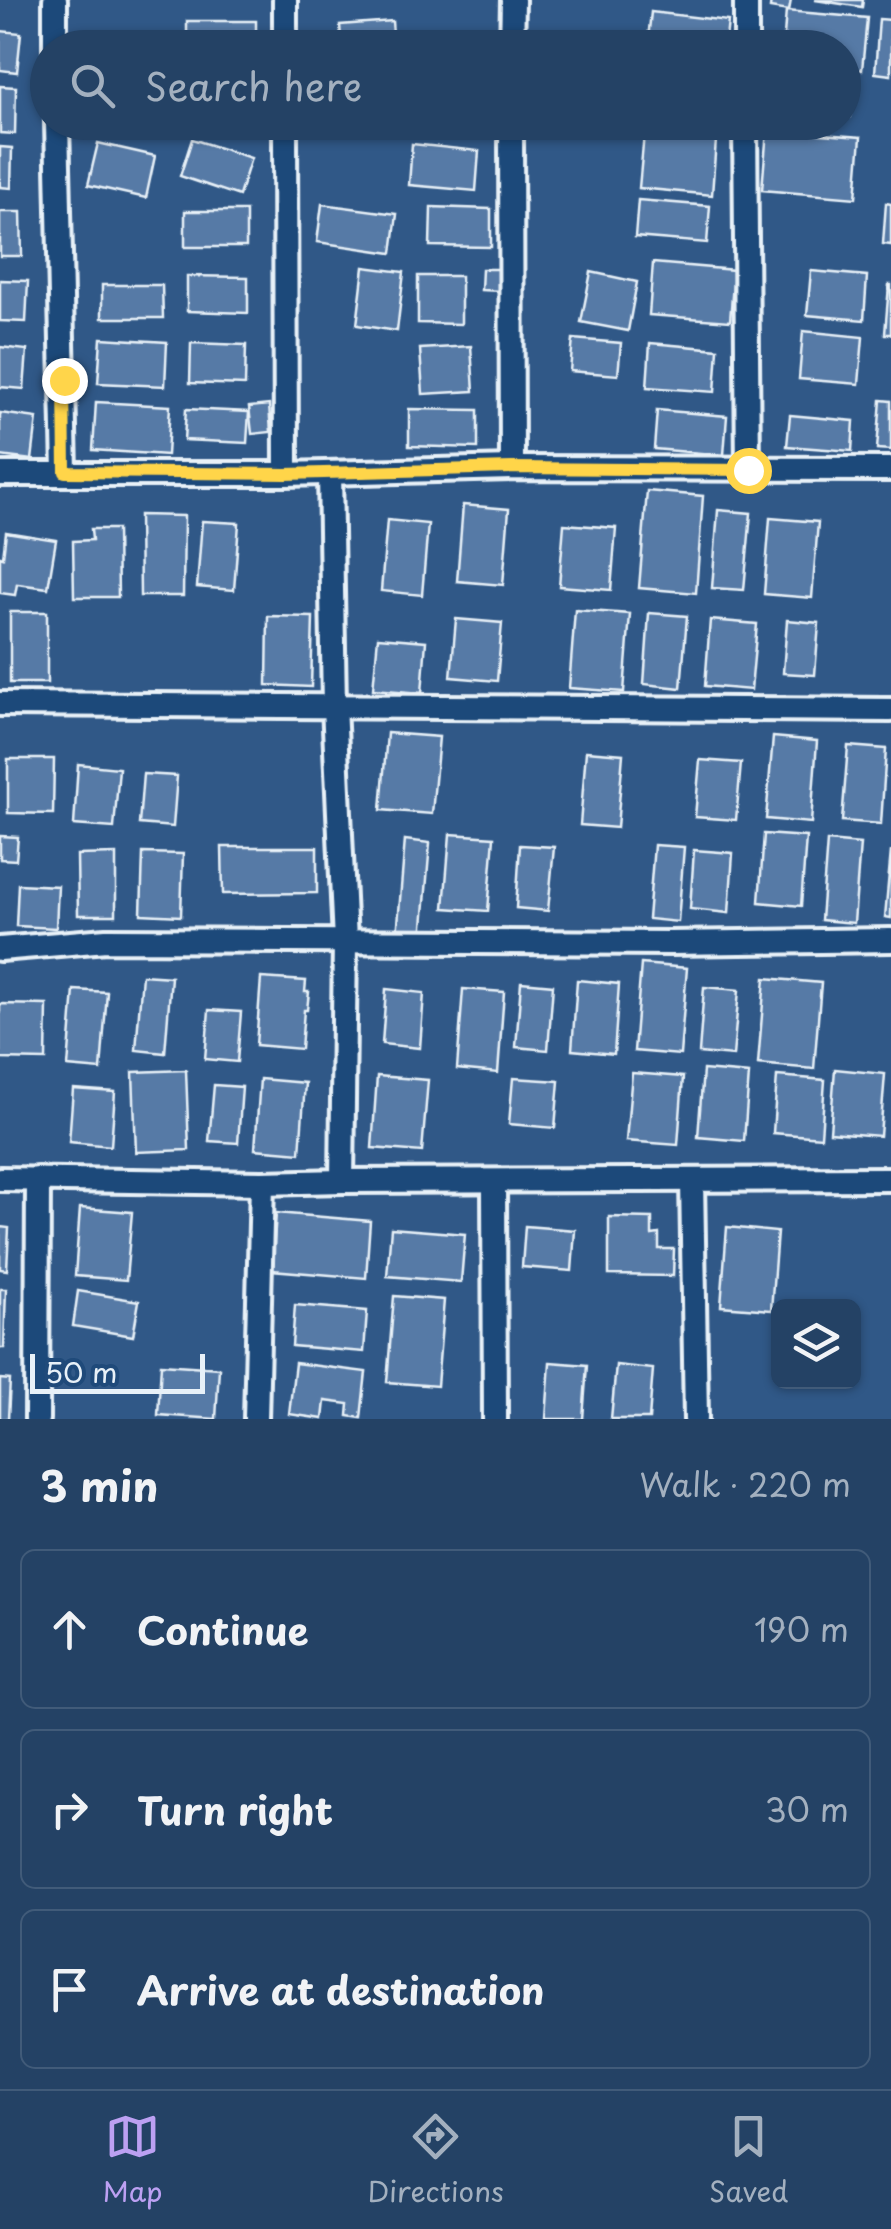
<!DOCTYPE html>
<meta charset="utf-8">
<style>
:root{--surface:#244265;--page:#2c496b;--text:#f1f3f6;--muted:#a3b0bf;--line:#415b79;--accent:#bca0f2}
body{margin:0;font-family:"Playpen Sans",sans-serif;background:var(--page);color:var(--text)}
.controls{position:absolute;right:30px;bottom:30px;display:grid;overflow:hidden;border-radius:15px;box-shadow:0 2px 8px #0004}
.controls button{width:90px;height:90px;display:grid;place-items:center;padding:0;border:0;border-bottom:2px solid var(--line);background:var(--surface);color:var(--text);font:50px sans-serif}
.scale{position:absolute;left:30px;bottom:25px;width:175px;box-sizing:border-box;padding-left:10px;border:5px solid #e8f1f8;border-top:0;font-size:28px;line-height:35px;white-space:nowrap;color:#e8f1f8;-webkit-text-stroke:8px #1f4a7a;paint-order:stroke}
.stop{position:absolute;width:30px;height:30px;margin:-22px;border:8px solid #ffd54a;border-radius:50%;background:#fff}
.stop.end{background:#ffd54a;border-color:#fff;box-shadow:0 2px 10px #0008}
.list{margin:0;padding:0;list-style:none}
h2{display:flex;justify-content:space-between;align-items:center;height:130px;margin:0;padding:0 40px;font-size:42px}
h2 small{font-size:32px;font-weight:400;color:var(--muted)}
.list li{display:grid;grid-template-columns:65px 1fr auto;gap:30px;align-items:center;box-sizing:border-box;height:160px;margin:0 20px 20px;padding:0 20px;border:2px solid var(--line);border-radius:15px}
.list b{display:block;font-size:38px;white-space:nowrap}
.list em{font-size:32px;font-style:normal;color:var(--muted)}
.icon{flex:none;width:55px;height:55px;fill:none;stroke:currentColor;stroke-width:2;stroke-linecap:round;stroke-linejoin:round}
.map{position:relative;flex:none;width:891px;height:1419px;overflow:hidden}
.search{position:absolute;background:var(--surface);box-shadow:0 2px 8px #0004;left:30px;right:30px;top:30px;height:110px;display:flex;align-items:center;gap:25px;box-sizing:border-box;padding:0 35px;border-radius:55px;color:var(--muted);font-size:38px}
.sheet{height:670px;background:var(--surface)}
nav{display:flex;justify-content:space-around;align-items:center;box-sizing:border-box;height:140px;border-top:2px solid var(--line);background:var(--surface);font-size:28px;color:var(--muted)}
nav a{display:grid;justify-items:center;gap:5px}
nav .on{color:var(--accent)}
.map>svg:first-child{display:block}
.building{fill:#577aa6;stroke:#e8f1f8;stroke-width:2.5}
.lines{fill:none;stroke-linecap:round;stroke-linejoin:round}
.street-casing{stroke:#e8f1f8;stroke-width:30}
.street{stroke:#1f4a7a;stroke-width:22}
.route{stroke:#ffd54a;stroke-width:12}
</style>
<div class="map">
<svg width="891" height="1419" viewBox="0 0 891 1419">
<rect width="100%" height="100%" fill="#305887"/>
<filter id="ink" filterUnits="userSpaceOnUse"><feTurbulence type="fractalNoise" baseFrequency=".01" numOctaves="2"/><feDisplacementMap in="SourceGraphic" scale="20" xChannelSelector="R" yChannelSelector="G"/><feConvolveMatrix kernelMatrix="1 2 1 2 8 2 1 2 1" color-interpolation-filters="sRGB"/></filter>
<g filter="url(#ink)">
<g class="building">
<polygon points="771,0 791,0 789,11 770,8"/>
<polygon points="815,0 863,0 862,7"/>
<polygon points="786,11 867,18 862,70 844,69 844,48 783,48"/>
<polygon points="651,12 728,21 725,48 647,48"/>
<polygon points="879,19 891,20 891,75 875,73"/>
<rect x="187" y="21" width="69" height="27"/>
<polygon points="392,21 394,48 342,48 340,25"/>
<polygon points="0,31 21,33 17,72 0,70"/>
<polygon points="418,32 508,36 507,48 418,48"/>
<polygon points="844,84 853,85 850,117 844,117"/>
<polygon points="0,86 16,87 15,134 0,133"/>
<polygon points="95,122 161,122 160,135 95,132"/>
<polygon points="340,122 385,122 385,130 340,129"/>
<polygon points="552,122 635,122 634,134 552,126"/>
<polygon points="648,122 725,122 725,127 648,129"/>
<polygon points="767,130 861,137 856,198 762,190"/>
<polygon points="644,134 716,140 712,195 639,188"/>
<polygon points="192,139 251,158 239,196 180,176"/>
<polygon points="98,143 155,156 146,198 88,185"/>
<polygon points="412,144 479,151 476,191 409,185"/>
<polygon points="0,147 12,148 11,188 0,187"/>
<polygon points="638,200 710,206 707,243 635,237"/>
<polygon points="886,203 891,204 891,245 883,244"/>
<polygon points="322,204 397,214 392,253 317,242"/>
<polygon points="431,207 491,209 491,247 430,246"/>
<rect x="185" y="211" width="61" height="36"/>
<polygon points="0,212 21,212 22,256 0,256"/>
<polygon points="653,263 734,270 730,321 649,315"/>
<polygon points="364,267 404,272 397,331 357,325"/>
<polygon points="482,269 501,269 501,291 481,290"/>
<polygon points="811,271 867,276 864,320 807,315"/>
<polygon points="591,272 637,282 628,331 581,322"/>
<polygon points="187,276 248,277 248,313 187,311"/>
<polygon points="418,276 461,276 461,324 418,323"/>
<polygon points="0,280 28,281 26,322 0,321"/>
<polygon points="102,285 162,285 163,318 102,318"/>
<polygon points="889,285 891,285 891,334 885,334"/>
<polygon points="803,331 863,337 859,384 799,379"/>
<polygon points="101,338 167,342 165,386 98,383"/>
<polygon points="573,339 621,343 618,375 570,371"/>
<polygon points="191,343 246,345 245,385 190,383"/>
<polygon points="650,343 718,349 715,392 647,387"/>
<polygon points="471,346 474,391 423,394 420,349"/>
<polygon points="0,347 27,350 24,389 0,387"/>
<polygon points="881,400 891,401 891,450 877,449"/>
<polygon points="96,402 170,406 167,455 93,450"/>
<polygon points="269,405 271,432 252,434 249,407"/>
<polygon points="186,409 249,412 247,443 184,440"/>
<polygon points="409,409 478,410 478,448 409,446"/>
<polygon points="657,410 727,416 724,455 654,449"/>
<polygon points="0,413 37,418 32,460 0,456"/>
<polygon points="790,415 854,421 852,451 787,446"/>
<polygon points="647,491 703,496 696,593 639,588"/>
<polygon points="463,505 509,509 503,585 457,581"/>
<polygon points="718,510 751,513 744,590 712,588"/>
<polygon points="139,515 184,516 183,596 140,596"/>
<polygon points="770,518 818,522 812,598 764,594"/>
<polygon points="387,520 428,524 422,595 381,591"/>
<polygon points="202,521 239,523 234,590 197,587"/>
<polygon points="564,524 616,528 611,590 559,586"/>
<polygon points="91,529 117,529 118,597 74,597 73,541 92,540"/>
<polygon points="6,532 56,540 48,588 17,584 15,595 0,593 0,556 3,557"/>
<polygon points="575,610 630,614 624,692 569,688"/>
<rect x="10" y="612" width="37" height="71"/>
<polygon points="649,613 687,616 681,688 644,684"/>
<polygon points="268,616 313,617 311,687 267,685"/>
<polygon points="456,619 502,623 497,681 451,677"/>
<polygon points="710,620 757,624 751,690 705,686"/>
<polygon points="787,620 819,623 815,675 783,673"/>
<polygon points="378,637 426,641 422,693 373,689"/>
<polygon points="387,733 439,737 432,814 381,810"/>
<polygon points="773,737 817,741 811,823 766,819"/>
<polygon points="848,746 886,749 881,824 842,821"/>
<polygon points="586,751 623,754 617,828 580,825"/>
<polygon points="8,759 54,759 53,814 8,813"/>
<polygon points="700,760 741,763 736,820 695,817"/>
<polygon points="78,764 119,768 114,828 74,825"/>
<polygon points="143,774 177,776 173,827 139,824"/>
<polygon points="450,834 494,837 488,911 444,908"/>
<polygon points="764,834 806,837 801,906 759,902"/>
<polygon points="0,836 18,837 16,860 0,859"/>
<polygon points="405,840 430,843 422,938 397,936"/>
<polygon points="827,841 860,844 854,923 821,920"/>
<polygon points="520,845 554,847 548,911 516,908"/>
<polygon points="654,845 684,847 678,922 648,919"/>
<polygon points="222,847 317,847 317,893 223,894"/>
<polygon points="694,850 733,853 729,913 690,909"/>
<polygon points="891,851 891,918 885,917"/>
<polygon points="143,853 183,854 181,916 141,914"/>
<polygon points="116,854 116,915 78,915 77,855"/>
<polygon points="18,884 58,886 56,928 16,926"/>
<polygon points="641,964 687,968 680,1055 634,1051"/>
<polygon points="142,975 171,977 165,1053 136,1050"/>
<polygon points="261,978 306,981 305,992 309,992 307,1010 304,1010 301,1049 256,1045"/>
<polygon points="765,978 821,983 814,1069 758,1064"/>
<polygon points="577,980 619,984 614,1054 572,1050"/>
<polygon points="521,982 553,985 548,1050 516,1047"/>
<polygon points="704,987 739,990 733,1056 699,1053"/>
<polygon points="386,989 424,993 420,1048 382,1044"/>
<polygon points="463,989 504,992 498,1073 457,1069"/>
<polygon points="74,990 107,992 101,1070 68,1067"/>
<polygon points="0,1004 47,1005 46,1060 0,1059"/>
<polygon points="209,1010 241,1012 237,1062 205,1059"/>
<polygon points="835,1069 885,1074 880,1136 830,1132"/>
<polygon points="186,1070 189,1150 136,1152 133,1072"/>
<polygon points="703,1070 749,1074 744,1141 698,1137"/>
<polygon points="632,1073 683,1077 678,1145 626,1141"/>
<polygon points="377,1076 428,1080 422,1152 372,1148"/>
<polygon points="777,1076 825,1080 821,1137 773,1133"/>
<polygon points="513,1078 559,1081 555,1128 509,1124"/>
<polygon points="260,1079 305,1083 300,1153 255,1149"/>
<polygon points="214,1085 242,1087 238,1143 209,1141"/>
<polygon points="73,1089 115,1092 111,1146 69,1142"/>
<polygon points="80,1208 132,1212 126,1280 75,1276"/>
<polygon points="276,1213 370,1221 366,1278 272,1270"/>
<polygon points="609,1217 652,1218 652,1235 659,1234 659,1249 674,1249 673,1276 609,1275"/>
<polygon points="525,1226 575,1230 572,1271 522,1267"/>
<polygon points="0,1227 9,1228 7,1270 0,1269"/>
<polygon points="727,1227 777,1232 771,1310 721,1306"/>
<polygon points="391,1228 465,1234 461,1282 387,1276"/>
<polygon points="0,1289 6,1289 4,1348 0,1348"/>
<polygon points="78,1291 139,1301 133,1336 73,1326"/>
<polygon points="394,1296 444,1300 437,1386 387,1382"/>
<polygon points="295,1305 367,1311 364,1352 292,1346"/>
<polygon points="550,1362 587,1365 583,1419 546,1419"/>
<polygon points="295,1363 366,1372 361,1418 348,1416 349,1404 325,1401 323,1419 289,1414"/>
<polygon points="161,1364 219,1368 216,1419 158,1415"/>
<polygon points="616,1365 653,1369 649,1419 611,1419"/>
<polygon points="0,1379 10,1380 8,1419 0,1419"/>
</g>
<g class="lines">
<defs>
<g id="street">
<polyline points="55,0 55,48"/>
<polyline points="285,48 285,0"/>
<polyline points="512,48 513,0"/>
<polyline points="746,48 746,0"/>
<polyline points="57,122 65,472"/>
<polyline points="285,122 286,474"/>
<polyline points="511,122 512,468"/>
<polyline points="745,122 748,470"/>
<polyline points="330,473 334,706 345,941 342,1181"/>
<polyline points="0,474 286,474 512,468 891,469"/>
<polyline points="0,704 891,710"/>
<polyline points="0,949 106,940 671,943 891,940"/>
<polyline points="0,1179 262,1183 342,1181 891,1179"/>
<polyline points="692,1180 696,1419"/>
<polyline points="494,1182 495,1419"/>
<polyline points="37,1419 38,1179"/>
<polyline points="256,1419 262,1183"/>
</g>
</defs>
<use href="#street" class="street-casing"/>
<use href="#street" class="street"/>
</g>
</g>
<g class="lines" filter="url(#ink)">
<polyline class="route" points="64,380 65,472 286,474 512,468 748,470"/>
</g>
</svg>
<div class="controls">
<button><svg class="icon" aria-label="layers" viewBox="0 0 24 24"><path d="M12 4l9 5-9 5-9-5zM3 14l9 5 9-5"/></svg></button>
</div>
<div class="scale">50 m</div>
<div class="stop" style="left:748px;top:470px"></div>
<div class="stop end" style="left:64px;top:380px"></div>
<div class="search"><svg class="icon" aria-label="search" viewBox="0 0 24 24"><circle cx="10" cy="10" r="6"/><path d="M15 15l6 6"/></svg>Search here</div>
</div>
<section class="sheet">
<h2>3 min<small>Walk · 220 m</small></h2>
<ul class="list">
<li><svg class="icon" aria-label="ahead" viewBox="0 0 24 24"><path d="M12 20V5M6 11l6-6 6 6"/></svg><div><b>Continue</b></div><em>190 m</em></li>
<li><svg class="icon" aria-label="right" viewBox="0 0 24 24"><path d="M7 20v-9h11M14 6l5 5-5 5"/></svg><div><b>Turn right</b></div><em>30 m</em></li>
<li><svg class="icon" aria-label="arrive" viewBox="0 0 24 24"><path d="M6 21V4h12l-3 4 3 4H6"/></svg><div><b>Arrive at destination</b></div></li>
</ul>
</section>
<nav>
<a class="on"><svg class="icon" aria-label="map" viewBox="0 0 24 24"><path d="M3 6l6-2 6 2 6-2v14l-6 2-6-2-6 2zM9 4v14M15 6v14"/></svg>Map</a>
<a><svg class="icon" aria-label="directions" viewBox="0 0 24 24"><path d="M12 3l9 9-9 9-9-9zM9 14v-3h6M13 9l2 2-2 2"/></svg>Directions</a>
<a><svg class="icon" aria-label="saved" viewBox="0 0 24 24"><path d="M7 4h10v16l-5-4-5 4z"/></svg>Saved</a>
</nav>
